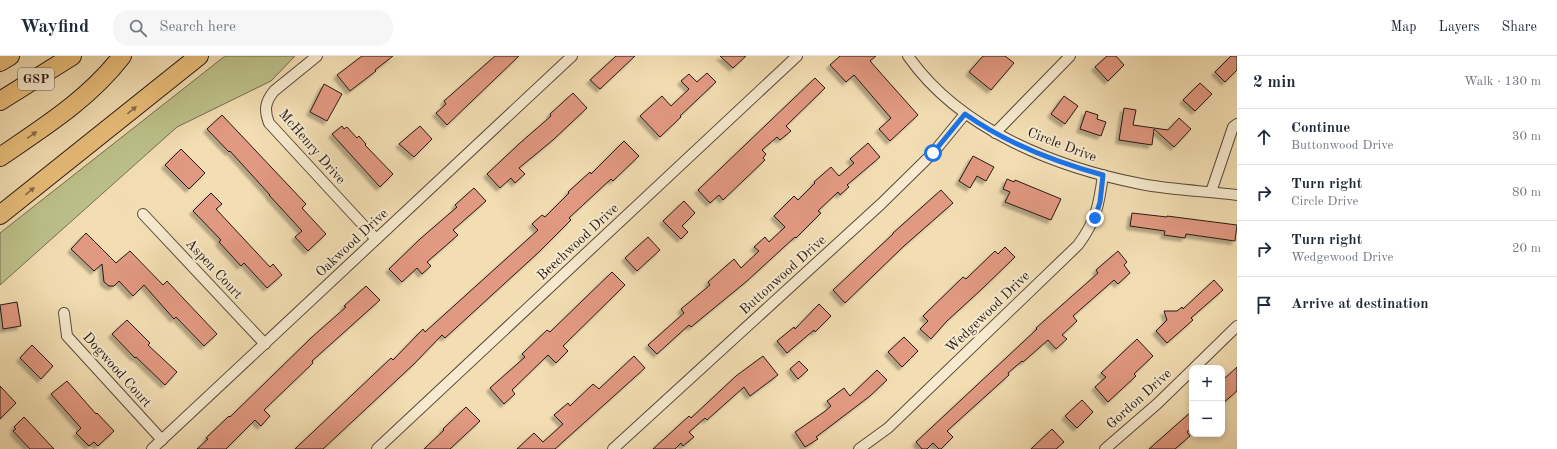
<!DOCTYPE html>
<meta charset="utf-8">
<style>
:root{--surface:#fff;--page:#f6f6f7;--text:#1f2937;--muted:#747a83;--line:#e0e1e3}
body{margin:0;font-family:"Old Standard TT",serif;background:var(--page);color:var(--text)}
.controls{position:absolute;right:12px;bottom:12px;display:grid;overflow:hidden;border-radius:8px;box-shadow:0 2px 6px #0003}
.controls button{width:36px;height:36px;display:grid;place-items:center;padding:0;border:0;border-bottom:1px solid var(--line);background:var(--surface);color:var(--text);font:20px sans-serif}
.stop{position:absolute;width:12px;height:12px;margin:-9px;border:3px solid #1a73e8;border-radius:50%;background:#fff}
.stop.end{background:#1a73e8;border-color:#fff;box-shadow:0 1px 4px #0008}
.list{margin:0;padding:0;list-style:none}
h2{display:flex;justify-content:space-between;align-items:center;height:52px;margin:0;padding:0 16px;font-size:17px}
h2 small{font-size:13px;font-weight:400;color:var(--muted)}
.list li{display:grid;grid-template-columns:26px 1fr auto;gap:12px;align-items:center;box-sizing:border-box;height:56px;padding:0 16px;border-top:1px solid var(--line)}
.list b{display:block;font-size:15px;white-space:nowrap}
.list p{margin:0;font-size:13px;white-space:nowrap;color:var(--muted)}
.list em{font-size:13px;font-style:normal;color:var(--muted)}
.icon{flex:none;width:22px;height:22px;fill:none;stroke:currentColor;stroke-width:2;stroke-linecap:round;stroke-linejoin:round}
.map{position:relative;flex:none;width:1237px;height:393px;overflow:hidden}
header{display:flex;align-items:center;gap:24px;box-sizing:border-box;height:56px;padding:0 20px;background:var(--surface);border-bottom:1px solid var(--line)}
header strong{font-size:19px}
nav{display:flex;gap:22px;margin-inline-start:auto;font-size:14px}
.search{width:280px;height:36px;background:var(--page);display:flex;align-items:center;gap:10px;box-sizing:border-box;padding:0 14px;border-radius:16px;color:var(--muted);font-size:15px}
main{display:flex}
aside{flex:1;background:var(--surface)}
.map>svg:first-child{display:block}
.green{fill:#bdc18b;stroke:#726d50}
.building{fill:#e29981;stroke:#261915;filter:url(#shadow)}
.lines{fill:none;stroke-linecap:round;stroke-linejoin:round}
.minor-casing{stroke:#594a3c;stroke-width:12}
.motorway-casing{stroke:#261915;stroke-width:20}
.minor{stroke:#f7eace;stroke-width:10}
.motorway{stroke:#eabf7a;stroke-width:18}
.oneway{fill:#886c48}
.route{stroke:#1a73e8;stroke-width:5}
.labels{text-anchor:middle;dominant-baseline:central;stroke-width:4;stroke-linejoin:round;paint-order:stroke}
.shield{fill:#f7eace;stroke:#65584c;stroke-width:1}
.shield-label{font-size:13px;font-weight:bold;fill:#261915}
.street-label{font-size:14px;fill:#261915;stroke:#f7eace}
</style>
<header>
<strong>Wayfind</strong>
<div class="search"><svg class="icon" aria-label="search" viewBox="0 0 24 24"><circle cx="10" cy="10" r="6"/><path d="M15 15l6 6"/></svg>Search here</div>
<nav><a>Map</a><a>Layers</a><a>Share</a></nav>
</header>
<main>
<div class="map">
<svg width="1237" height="393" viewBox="0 0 1237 393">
<defs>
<filter id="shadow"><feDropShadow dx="-3.5" dy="3.5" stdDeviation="1" flood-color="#0004"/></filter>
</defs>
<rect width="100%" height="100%" fill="#f3deb3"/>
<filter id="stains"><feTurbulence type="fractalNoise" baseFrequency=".005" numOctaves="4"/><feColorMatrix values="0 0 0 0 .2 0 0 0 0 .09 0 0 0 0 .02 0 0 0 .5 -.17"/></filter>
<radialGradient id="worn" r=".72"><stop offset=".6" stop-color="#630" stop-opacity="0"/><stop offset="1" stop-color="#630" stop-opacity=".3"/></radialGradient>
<polygon class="green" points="225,0 295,0 271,25 177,71 0,229 0,177"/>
<g class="building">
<polygon points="362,0 393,0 375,14 376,15 350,35 337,19"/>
<polygon points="495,0 519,0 447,69 436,57 446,48 444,45"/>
<polygon points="616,0 635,0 600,33 590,24"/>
<polygon points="720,0 746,0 733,12"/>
<polygon points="840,0 876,0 870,5 918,59 890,85 879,73 891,62 854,19 846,26 830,9"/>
<polygon points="983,0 1005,0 1014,7 991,34 969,16"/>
<polygon points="1107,0 1116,0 1124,9 1108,25 1095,11"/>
<polygon points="1231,0 1237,0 1237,14 1225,26 1215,16"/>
<polygon points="707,17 716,26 680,60 681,61 660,81 640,60 662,40 671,50 689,33 681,25 689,18 697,26"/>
<polygon points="815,22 825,32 786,70 791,75 780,84 777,81 762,94 766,98 763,102 765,104 723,144 719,139 710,147 698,134"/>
<polygon points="1200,27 1212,38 1195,55 1183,44"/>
<polygon points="324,28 342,38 327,65 310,56"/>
<polygon points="573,37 587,52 553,84 519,112 525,118 515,127 511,122 500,132 487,118 520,87 551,60 550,58"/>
<polygon points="1064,40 1078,50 1065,68 1051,58"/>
<polygon points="1124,52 1136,54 1133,69 1168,74 1179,62 1191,73 1174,91 1154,73 1152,89 1119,84"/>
<polygon points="1086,55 1098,59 1097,63 1106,66 1101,80 1080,73"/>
<polygon points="222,59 306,148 302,152 326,178 308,195 295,181 302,175 269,139 270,139 230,95 229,96 207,73"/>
<polygon points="342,70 344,73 347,71 357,82 359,80 366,88 365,89 393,118 380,131 332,78"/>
<polygon points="420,70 432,83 414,101 399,88"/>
<polygon points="624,85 639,100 613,125 611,123 569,162 571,164 539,196 445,282 442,279 414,308 323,393 295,393 391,302 393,304 423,273 425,276 538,174 532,168 542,159 545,161 569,137 568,136 590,116 591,118"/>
<polygon points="868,87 880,101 847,129 849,131 840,139 838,136 818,155 821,157 796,182 795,181 747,225 691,271 689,269 657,298 648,289 684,257 681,253 710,229 708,226 734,203 741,212 759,195 754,191 765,181 769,186 785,171 774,160 794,140 798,144 815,127 814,126 831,111 839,120 854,107 850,103"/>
<polygon points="181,93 205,117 189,133 165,109"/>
<polygon points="973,100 994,111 986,125 977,120 970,132 959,125"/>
<polygon points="1007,123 1014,126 1015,124 1061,143 1051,164 1005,146 1010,136 1003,133"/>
<polygon points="474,132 486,145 453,174 458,179 427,206 431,210 422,218 417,212 402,226 389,213 420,183 457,151 455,149"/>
<polygon points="941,134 953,147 904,190 845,247 833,234 893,178 893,177"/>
<polygon points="211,137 222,148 216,153 270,211 273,208 282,219 267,232 244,207 241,210 219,186 221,184 193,155"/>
<polygon points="684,145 695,157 682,170 688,176 681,183 663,165"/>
<polygon points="1132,157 1167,161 1167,160 1237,169 1235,185 1186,178 1185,182 1164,179 1165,175 1130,170"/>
<polygon points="86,177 116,207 130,195 163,229 167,225 217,278 204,290 176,261 174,263 144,229 133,240 119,225 114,230 109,230 104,226 102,208 94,215 71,193"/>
<polygon points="648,181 660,194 637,215 625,202"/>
<polygon points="1005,191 1015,201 983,232 947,265 931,283 920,273 928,265 923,260 963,221 966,223 995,195 998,198"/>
<polygon points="1118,195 1127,206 1124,209 1130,217 1118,228 1114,224 1073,260 1077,265 1062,279 1067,283 1056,293 1048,284 1023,306 1022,305 1008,317 1009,319 947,375 953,381 941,393 939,393 933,387 927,393 922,393 916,386 1037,273 1036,272 1098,217 1096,214"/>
<polygon points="612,216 625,229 563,290 568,295 556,307 548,299 512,334 515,338 504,348 490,332 525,301 522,298 547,274 550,276"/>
<polygon points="1214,224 1223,234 1191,262 1193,264 1167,287 1156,275 1167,264 1164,255 1177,255 1182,251 1183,253"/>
<polygon points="366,230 380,244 312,305 313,307 264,354 270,360 261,370 255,364 226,393 197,393 208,383 206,382 229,360 230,361 312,281 346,251 344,250"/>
<polygon points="17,246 21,270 3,273 0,249"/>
<polygon points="819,248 831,260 815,276 814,274 787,297 777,285 794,271 795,273"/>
<polygon points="127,264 150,287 148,289 177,316 165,329 136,301 135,302 112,278"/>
<polygon points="904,281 918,295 902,311 888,296"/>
<polygon points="1137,283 1153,300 1134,318 1136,320 1108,346 1095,331 1106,321 1101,317"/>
<polygon points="32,289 53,310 41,323 20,302"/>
<polygon points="634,300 645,312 555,393 517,393 534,377 543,386 563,368 554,359 568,347 570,350 593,328 599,333"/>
<polygon points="763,300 778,319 750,340 744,331 707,364 705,362 689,376 694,381 683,390 681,387 675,393 653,393 689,360 691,362 736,320"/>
<polygon points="799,305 808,314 798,323 790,313"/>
<polygon points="1237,311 1237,335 1222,348 1222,325"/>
<polygon points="877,314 887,324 870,340 816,381 818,383 805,391 795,376 824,356 831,350 827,345 844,332 850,340"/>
<polygon points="67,325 96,358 97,357 114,375 98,390 94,386 89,390 76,377 81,372 51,338"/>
<polygon points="0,330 16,347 0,363"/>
<polygon points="1082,344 1093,356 1077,372 1065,360"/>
<polygon points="466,351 480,365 450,393 424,393 444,374 443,373"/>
<polygon points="1192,355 1192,372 1187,376 1190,380 1175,393 1149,393"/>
<polygon points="24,361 54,393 30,393 13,375 16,373 14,371"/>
<polygon points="1052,373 1064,386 1056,393 1031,393"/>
</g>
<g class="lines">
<defs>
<g id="minor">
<path d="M 317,0 L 274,35 C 265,46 264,54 269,67 L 376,183"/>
<path d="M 908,0 C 960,74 1055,111 1141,128 C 1172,134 1205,135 1237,139"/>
<polyline points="995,77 1070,0"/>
<polyline points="1211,136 1233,71 1237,68"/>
<polyline points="143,158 265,288"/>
<polyline points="64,257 67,280 162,384"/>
<polyline points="1194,312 1237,270"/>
<polyline points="152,393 572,0"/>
<polyline points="377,393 797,0"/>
<polyline points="613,393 881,148 933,97 965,58"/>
<path d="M 859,393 L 888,372 L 1078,189 C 1096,165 1099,149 1103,119"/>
<polyline points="1105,393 1157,348 1192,314"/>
</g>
<g id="motorway">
<polyline points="0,6 10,0"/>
<polyline points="0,45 72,0"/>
<path d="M 0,101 C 44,71 89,43 122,0"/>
<polyline points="0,159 199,0"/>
</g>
</defs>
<use href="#minor" class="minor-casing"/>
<use href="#motorway" class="motorway-casing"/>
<use href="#minor" class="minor"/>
<use href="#motorway" class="motorway"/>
</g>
<defs><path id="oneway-solid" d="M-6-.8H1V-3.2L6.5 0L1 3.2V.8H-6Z"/></defs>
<g class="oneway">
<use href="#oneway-solid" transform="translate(132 54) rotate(-39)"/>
<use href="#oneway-solid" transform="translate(32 79) rotate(-34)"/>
<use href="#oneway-solid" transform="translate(30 135) rotate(-39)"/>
</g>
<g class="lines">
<path class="route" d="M 933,97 L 965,58 C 1006,87 1055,106 1103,119 L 1100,146 L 1095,162"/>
</g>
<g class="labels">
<rect class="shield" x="18" y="12" width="36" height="22" rx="3"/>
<g class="shield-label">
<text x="36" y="23">GSP</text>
</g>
<g class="street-label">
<text transform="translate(1062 89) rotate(21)">Circle Drive</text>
<text transform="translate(312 91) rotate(49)">McHenry Drive</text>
<text transform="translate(578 186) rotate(-43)">Beechwood Drive</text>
<text transform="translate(352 187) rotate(-43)">Oakwood Drive</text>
<text transform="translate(214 213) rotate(47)">Aspen Court</text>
<text transform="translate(783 219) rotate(-42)">Buttonwood Drive</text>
<text transform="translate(988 256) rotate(-44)">Wedgewood Drive</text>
<text transform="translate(117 314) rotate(48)">Dogwood Court</text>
<text transform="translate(1139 343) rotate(-42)">Gordon Drive</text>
</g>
</g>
<rect width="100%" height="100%" filter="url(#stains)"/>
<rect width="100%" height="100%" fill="url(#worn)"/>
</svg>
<div class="controls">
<button>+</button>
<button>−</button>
</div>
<div class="stop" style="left:933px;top:97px"></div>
<div class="stop end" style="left:1095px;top:162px"></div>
</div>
<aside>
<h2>2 min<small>Walk · 130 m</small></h2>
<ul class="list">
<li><svg class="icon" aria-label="ahead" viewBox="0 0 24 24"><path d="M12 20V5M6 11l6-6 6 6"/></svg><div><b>Continue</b><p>Buttonwood Drive</p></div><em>30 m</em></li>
<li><svg class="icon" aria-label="right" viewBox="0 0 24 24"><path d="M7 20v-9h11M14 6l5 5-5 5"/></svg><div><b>Turn right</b><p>Circle Drive</p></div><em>80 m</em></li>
<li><svg class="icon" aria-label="right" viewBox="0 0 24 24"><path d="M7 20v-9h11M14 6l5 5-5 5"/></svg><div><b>Turn right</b><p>Wedgewood Drive</p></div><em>20 m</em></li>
<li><svg class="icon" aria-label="arrive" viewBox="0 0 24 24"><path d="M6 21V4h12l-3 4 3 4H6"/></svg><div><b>Arrive at destination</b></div></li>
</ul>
</aside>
</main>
